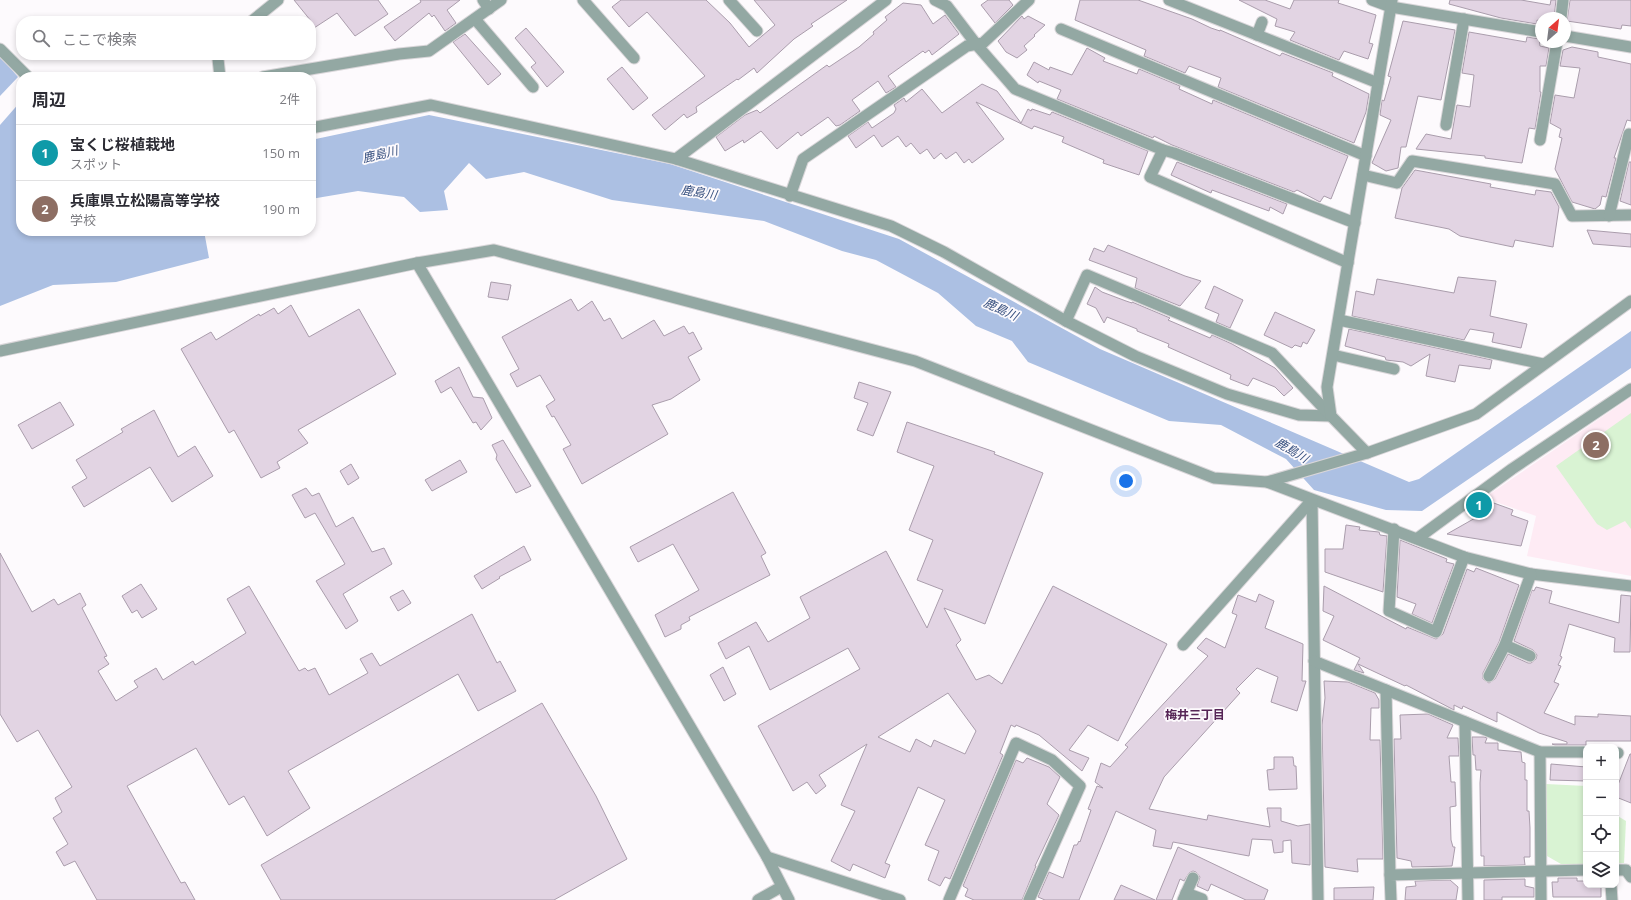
<!DOCTYPE html>
<html lang="ja">
<meta charset="utf-8">
<style>
:root{--surface:#fff;--page:#f7f7f7;--text:#2b2b33;--muted:#7c7c81;--line:#e1e1e2;--accent:#2563eb}
body{margin:0;font-family:"Open Sans","Noto Sans JP",sans-serif;background:var(--page);color:var(--text)}
.controls{position:absolute;right:12px;bottom:12px;display:grid;overflow:hidden;border-radius:8px;box-shadow:0 2px 6px #0003}
.controls button{width:36px;height:36px;display:grid;place-items:center;padding:0;border:0;border-bottom:1px solid var(--line);background:var(--surface);color:var(--text);font:20px sans-serif}
.compass{position:absolute;left:1535px;top:12px;width:36px;height:36px;border-radius:50%;background:var(--surface);box-shadow:0 2px 6px #0003;rotate:28deg}
.you{position:absolute;left:1126px;top:481px;width:14px;height:14px;margin:-10px;border:3px solid #fff;border-radius:50%;background:#1a73e8;box-shadow:0 0 0 6px #1a73e833}
.badge{display:grid;place-items:center;width:26px;height:26px;border-radius:50%;background:var(--accent);color:#fff;font-size:13px;font-weight:700}
.pin{position:absolute;translate:-50% -50%;border:2px solid #fff;box-shadow:0 1px 4px #0006}
.list{margin:0;padding:0;list-style:none}
h2{display:flex;justify-content:space-between;align-items:center;height:52px;margin:0;padding:0 16px;font-size:17px}
h2 small{font-size:13px;font-weight:400;color:var(--muted)}
.list li{display:grid;grid-template-columns:26px 1fr auto;gap:12px;align-items:center;box-sizing:border-box;height:56px;padding:0 16px;border-top:1px solid var(--line)}
.list b{display:block;font-size:15px;white-space:nowrap}
.list p{margin:0;font-size:13px;white-space:nowrap;color:var(--muted)}
.list em{font-size:13px;font-style:normal;color:var(--muted)}
.icon{flex:none;width:22px;height:22px;fill:none;stroke:currentColor;stroke-width:2;stroke-linecap:round;stroke-linejoin:round}
.map{position:relative;flex:none;width:1631px;height:900px;overflow:hidden}
.search{position:absolute;background:var(--surface);box-shadow:0 2px 6px #0003;left:16px;top:16px;width:300px;height:44px;display:flex;align-items:center;gap:10px;box-sizing:border-box;padding:0 14px;border-radius:16px;color:var(--muted);font-size:15px}
.panel{position:absolute;background:var(--surface);box-shadow:0 2px 6px #0003;left:16px;top:72px;width:300px;height:164px;border-radius:16px}
.map>svg:first-child{display:block}
.education{fill:#feebf4}
.green{fill:#d9f3d3}
.water{fill:#acc0e3}
.building{fill:#e2d4e3;stroke:#aa9dac;fill-rule:evenodd}
.lines{fill:none;stroke-linecap:round;stroke-linejoin:round}
.pedestrian-casing{stroke:#d9d6d9;stroke-width:13}
.minor-casing{stroke:#d9d6d9;stroke-width:13}
.tertiary-casing{stroke:#d9d6d9;stroke-width:13}
.pedestrian{stroke:#93a8a3;stroke-width:11}
.minor{stroke:#93a8a3;stroke-width:11}
.tertiary{stroke:#93a8a3;stroke-width:11}
.labels{text-anchor:middle;dominant-baseline:central;stroke-width:3.5;stroke-linejoin:round;paint-order:stroke}
.water-label{font-size:12px;font-style:italic;fill:#37507f;stroke:#fdfafd}
.neighbourhood-label{font-size:12px;font-weight:bold;fill:#562556;stroke:#fdfafd}
</style>
<div class="map">
<svg width="1631" height="900" viewBox="0 0 1631 900">
<rect width="100%" height="100%" fill="#fdfafd"/>
<polygon class="education" points="1631,397 1631,576 1527,556 1536,516 1484,498"/>
<g class="green">
<polygon points="1631,413 1631,529 1625,521 1607,530 1597,524 1556,466"/>
<polygon points="1546,784 1586,786 1586,864 1561,864 1547,856"/>
<polygon points="1616,815 1626,821 1624,863 1616,863"/>
</g>
<g class="water">
<polygon points="0,56 18,77 0,96"/>
<polygon points="21,101 21,231 204,231 209,258 116,282 53,285 0,306 0,125"/>
<polygon points="429,115 670,164 899,239 1100,349 1409,482 1419,479 1631,331 1631,368 1422,511 1386,510 1314,490 1286,459 1221,425 1169,421 1028,362 1012,341 976,326 938,293 876,260 842,251 764,221 612,200 524,172 486,179 469,163 444,191 448,210 420,212 404,197 358,191 311,199 311,140"/>
</g>
<g class="building">
<polygon points="294,0 378,0 388,14 355,36 337,13 314,28 311,21"/>
<polygon points="420,0 460,0 447,10 456,23 445,31 434,15 432,17 429,13 395,41 384,27 421,2"/>
<polygon points="621,0 706,0 730,23 749,47 775,25 754,0 847,0 811,24 813,26 794,39 757,73 754,68 738,80 737,79 696,107 697,112 687,118 684,114 665,130 652,115 705,76 647,12 629,27 612,7"/>
<polygon points="988,0 1009,0 1013,5 995,23 981,5"/>
<polygon points="1080,0 1138,0 1192,19 1211,28 1220,31 1220,30 1280,56 1282,53 1333,73 1332,76 1369,94 1366,112 1354,143 1218,87 1221,78 1189,66 1185,73 1144,56 1146,50 1075,20"/>
<polygon points="1239,0 1265,0 1290,9 1294,0 1339,0 1338,3 1376,15 1369,43 1373,44 1368,59 1344,51 1339,60 1290,40 1295,32 1275,26 1277,19"/>
<polygon points="1450,0 1521,0 1550,5 1551,0 1556,0 1554,18 1541,18 1541,21 1537,20 1537,24 1501,18 1449,4"/>
<polygon points="1570,0 1631,0 1631,26 1622,25 1621,29 1567,21"/>
<polygon points="903,3 921,5 933,24 945,15 959,34 932,55 929,50 925,53 923,51 888,76 896,87 886,93 878,81 852,100 860,111 840,125 836,126 828,117 801,136 798,132 777,149 761,131 744,143 743,140 725,151 716,137 745,115 757,110 760,113 827,65 829,67 859,47 874,34 873,32 887,20 885,17"/>
<polygon points="1022,16 1024,19 1028,16 1045,25 1034,35 1035,36 1024,46 1027,50 1017,58 1006,52 998,41"/>
<polygon points="1403,21 1455,30 1441,100 1418,96 1406,147 1401,147 1398,168 1386,171 1372,163 1391,120 1380,115 1382,100 1384,101 1391,77 1388,76"/>
<polygon points="526,28 564,72 547,87 531,67 536,63 515,38"/>
<polygon points="1469,32 1526,42 1527,37 1539,39 1540,46 1549,48 1546,66 1540,66 1540,92 1541,92 1535,129 1529,128 1522,163 1485,158 1485,156 1416,149 1426,134 1451,139 1457,105 1470,107 1474,75 1462,73"/>
<polygon points="465,34 501,74 488,85 453,42"/>
<polygon points="1572,47 1598,52 1598,57 1631,64 1631,121 1627,120 1614,158 1616,158 1606,197 1602,196 1600,205 1595,209 1572,202 1555,169 1562,138 1559,137 1561,129 1550,123 1555,95 1574,98 1580,68 1560,66 1563,50"/>
<polygon points="1087,48 1105,58 1103,61 1137,74 1139,69 1180,86 1179,89 1212,104 1213,100 1348,156 1331,199 1324,196 1320,202 1297,190 1294,192 1172,145 1154,136 1153,138 1057,99 1061,90 1039,81 1038,83 1027,75 1034,62 1049,70 1050,67 1072,75"/>
<polygon points="622,67 648,98 633,110 607,79"/>
<polygon points="982,84 997,91 1021,123 1028,109 1031,111 1032,109 1050,115 1052,112 1148,151 1139,175 1103,163 1104,160 1062,142 1064,137 1034,126 1032,129 976,102 1004,139 972,163 969,159 964,163 956,152 946,159 941,153 934,159 927,149 920,154 911,143 906,147 898,136 882,147 874,135 856,148 848,136 868,122 872,128 894,113 896,109 894,105 904,98 906,102 922,89 942,113"/>
<polygon points="1177,162 1287,204 1283,214 1270,207 1269,211 1212,190 1211,193 1171,175"/>
<polygon points="1629,162 1631,162 1631,205 1620,201"/>
<polygon points="1415,170 1491,184 1490,187 1535,195 1536,190 1551,192 1559,207 1553,247 1515,240 1513,247 1460,236 1449,229 1395,218 1402,188"/>
<polygon points="1587,230 1631,234 1631,247 1593,244"/>
<polygon points="1108,245 1185,276 1201,281 1180,306 1135,288 1137,278 1089,260 1094,248 1104,252"/>
<polygon points="1458,277 1496,281 1490,316 1527,324 1521,348 1492,342 1494,333 1470,329 1464,340 1352,316 1356,291 1374,295 1377,279 1454,293"/>
<polygon points="491,282 511,285 508,300 488,297"/>
<polygon points="1214,286 1243,300 1230,328 1216,322 1219,314 1205,308"/>
<polygon points="1095,287 1102,292 1126,301 1132,303 1132,302 1170,318 1168,320 1210,338 1212,335 1232,344 1275,368 1293,388 1284,396 1275,387 1253,378 1248,386 1230,379 1231,375 1168,347 1169,344 1137,331 1137,329 1107,317 1104,323 1096,308 1087,304"/>
<polygon points="571,299 578,311 592,301 604,321 610,318 622,339 654,320 664,336 684,326 689,334 693,332 702,349 688,357 700,380 671,399 652,405 668,434 582,484 563,449 571,445 554,416 552,417 546,406 555,400 540,375 517,387 510,374 519,369 502,337"/>
<polygon points="291,305 309,337 359,309 396,374 298,430 308,443 277,462 280,468 261,478 234,430 229,433 181,349 211,332 216,340 259,314 260,316 274,308 278,314"/>
<polygon points="1275,312 1315,330 1307,344 1303,342 1301,347 1295,345 1292,348 1264,335"/>
<polygon points="1349,329 1492,360 1490,369 1459,365 1455,382 1426,376 1430,354 1411,366 1403,362 1386,360 1385,357 1345,346"/>
<polygon points="459,367 473,397 483,398 492,418 481,430 476,422 473,423 451,387 441,393 435,381"/>
<polygon points="859,382 891,392 873,436 857,430 868,403 854,398"/>
<polygon points="60,402 74,425 32,449 18,425"/>
<polygon points="154,410 178,457 195,446 213,476 172,502 150,467 84,507 72,487 87,478 76,460 123,432 121,429"/>
<path d="M 907,422 L 995,452 L 994,454 L 1043,473 L 985,624 L 944,608 L 961,640 L 956,645 L 976,680 L 989,675 L 1002,684 L 1053,586 L 1167,644 L 1118,741 L 1088,725 L 1069,750 L 1089,758 L 1082,771 L 1039,735 L 1016,725 L 1015,727 L 1011,725 L 1000,753 L 1003,755 L 950,879 L 945,877 L 940,886 L 928,880 L 939,851 L 925,845 L 945,800 L 918,787 L 885,863 L 890,865 L 885,878 L 853,864 L 850,871 L 831,861 L 855,811 L 841,805 L 867,744 L 819,775 L 826,786 L 816,794 L 807,782 L 793,791 L 758,726 L 860,669 L 848,648 L 770,690 L 749,646 L 726,659 L 718,643 L 756,622 L 768,642 L 810,618 L 800,597 L 886,551 L 927,628 L 943,590 L 917,580 L 933,540 L 909,530 L 934,466 L 897,452 ZM 948,693 L 976,731 L 965,754 L 934,740 L 931,747 L 916,739 L 910,752 L 878,737 Z"/>
<polygon points="503,440 531,486 516,493 496,459 497,455 492,445"/>
<polygon points="460,460 467,472 432,491 425,480"/>
<polygon points="351,464 359,478 348,485 340,471"/>
<polygon points="306,488 312,496 319,493 336,527 353,517 372,552 384,548 392,564 343,594 358,621 346,629 316,581 345,564 315,513 305,518 292,495"/>
<polygon points="733,492 766,553 761,556 770,575 689,617 690,620 681,625 681,629 665,637 655,615 699,590 673,544 638,562 630,547"/>
<polygon points="1491,502 1513,510 1511,515 1528,521 1521,546 1447,534 1484,513 1485,508 1489,508"/>
<polygon points="1346,525 1360,527 1359,530 1379,532 1380,535 1387,536 1383,592 1325,572 1325,549 1343,549"/>
<polygon points="1400,540 1447,559 1446,562 1454,564 1432,623 1412,614 1416,604 1397,597"/>
<polygon points="524,546 531,560 499,577 500,578 482,589 474,576"/>
<polygon points="0,553 32,612 54,599 58,605 80,593 86,605 82,608 107,656 104,657 109,664 98,671 116,701 138,687 134,681 156,668 163,680 193,661 195,665 246,633 227,599 249,586 299,671 305,668 308,671 315,668 329,695 368,673 360,659 372,653 380,666 472,614 497,663 500,661 516,691 478,711 458,674 288,771 310,808 267,836 244,796 229,805 196,748 127,786 181,883 185,882 195,900 97,900 75,861 64,866 56,852 68,844 53,818 62,812 55,798 72,787 38,730 17,742 0,714"/>
<polygon points="1476,568 1519,585 1499,642 1483,673 1483,679 1489,683 1495,679 1508,654 1528,663 1531,663 1536,659 1537,655 1533,650 1514,641 1532,590 1534,591 1536,587 1552,591 1549,603 1619,623 1621,595 1631,596 1630,652 1614,652 1615,638 1569,624 1560,656 1562,657 1558,665 1561,666 1554,682 1559,684 1544,713 1575,725 1575,716 1598,717 1598,714 1631,716 1631,741 1586,741 1586,745 1555,745 1552,744 1567,744 1567,742 1539,733 1497,712 1497,722 1463,706 1462,709 1454,705 1454,710 1406,685 1405,686 1358,664 1364,673 1354,670 1360,658 1323,640 1334,616 1323,611 1324,586 1406,629 1407,627 1436,639 1443,634 1467,569 1474,572"/>
<polygon points="141,584 157,609 142,618 137,610 132,613 122,596"/>
<polygon points="403,590 411,603 398,611 390,597"/>
<polygon points="1259,594 1274,601 1265,628 1303,644 1302,681 1306,681 1297,711 1271,702 1278,677 1257,668 1236,689 1240,693 1164,777 1149,809 1207,820 1208,815 1270,827 1267,808 1281,808 1281,821 1298,826 1310,824 1310,865 1292,863 1291,840 1283,841 1283,852 1274,853 1272,840 1252,839 1249,856 1173,842 1171,849 1153,846 1156,830 1116,811 1079,900 1045,900 1038,897 1049,872 1063,878 1074,845 1077,845 1079,841 1080,842 1091,810 1088,809 1097,786 1103,788 1095,782 1101,763 1110,767 1128,747 1125,745 1208,656 1197,648 1206,638 1225,648 1237,615 1232,613 1238,595 1256,602"/>
<polygon points="723,667 736,694 724,701 710,675"/>
<polygon points="1324,681 1348,682 1375,693 1379,700 1379,708 1371,708 1370,740 1380,740 1383,859 1357,859 1358,872 1325,867 1322,725 1325,698"/>
<polygon points="542,703 596,796 627,859 554,900 281,900 261,865"/>
<polygon points="1428,714 1453,725 1447,738 1458,738 1459,756 1449,756 1451,782 1455,782 1456,806 1450,807 1451,840 1453,847 1455,847 1452,866 1412,867 1411,861 1397,858 1394,739 1401,739 1400,715"/>
<polygon points="1472,737 1484,737 1487,738 1485,743 1498,743 1498,750 1521,752 1522,762 1525,763 1525,780 1527,780 1527,811 1529,811 1530,828 1530,857 1524,857 1525,865 1484,866 1484,856 1481,856 1480,783 1481,770 1476,770 1475,755 1473,755"/>
<polygon points="1630,754 1631,754 1631,803 1616,797 1616,790"/>
<polygon points="1274,757 1293,757 1294,766 1296,766 1297,789 1269,790 1267,770 1274,769"/>
<polygon points="1027,758 1049,767 1060,777 1047,804 1059,815 1035,866 1036,866 1022,900 974,900 965,896 968,889 963,886 1016,760 1023,763"/>
<polygon points="1551,764 1586,767 1586,781 1550,780"/>
<polygon points="1178,847 1268,890 1264,900 1246,900 1211,884 1208,891 1197,886 1200,877 1196,872 1193,871 1189,873 1184,881 1180,879 1172,900 1156,900"/>
<polygon points="1558,878 1577,878 1577,881 1586,881 1586,885 1601,885 1601,897 1553,897 1552,882 1558,882"/>
<polygon points="1525,879 1525,886 1534,888 1534,897 1502,897 1502,900 1484,900 1484,880"/>
<polygon points="1450,880 1458,887 1456,900 1405,900 1406,887 1416,886 1415,881"/>
<polygon points="1121,885 1155,900 1114,900"/>
<polygon points="1374,887 1373,900 1334,900 1334,888"/>
</g>
<g class="lines">
<defs>
<polyline id="pedestrian" points="1418,538 1512,469 1631,389"/>
<g id="minor">
<polyline points="483,0 489,9"/>
<polyline points="583,0 634,58"/>
<polyline points="729,0 757,31"/>
<polyline points="935,0 947,6 976,44 1015,89 1163,150 1150,177 1348,263"/>
<polyline points="1169,0 1378,83"/>
<polyline points="1372,0 1391,7 1541,32"/>
<polyline points="1561,18 1563,0"/>
<polyline points="475,19 533,87"/>
<polyline points="252,21 278,0"/>
<polyline points="1061,29 1366,156"/>
<polyline points="1257,35 1262,22"/>
<polyline points="1565,36 1631,47"/>
<polyline points="0,49 28,77"/>
<polyline points="220,55 218,59 220,77"/>
<polyline points="263,77 399,54 429,51 501,0"/>
<polyline points="1446,125 1464,19"/>
<polyline points="311,128 431,105 676,159 891,226 944,252 1066,321 1135,356 1227,394 1299,415 1331,416"/>
<polyline points="1540,140 1557,42"/>
<polyline points="1163,150 1174,153 1355,223"/>
<polyline points="676,159 886,0"/>
<polyline points="1363,175 1397,183 1412,161 1555,184 1572,216 1631,215"/>
<polyline points="790,196 803,159 967,46 983,43 1029,0"/>
<polyline points="1609,216 1629,134"/>
<polyline points="1339,320 1543,364"/>
<polyline points="1066,321 1087,275 1272,353 1331,416"/>
<polyline points="0,351 417,263 494,250 915,361 1214,478 1267,482 1464,557 1531,574 1631,586"/>
<polyline points="1333,355 1394,369"/>
<polyline points="1367,453 1331,416 1327,387 1392,0"/>
<polyline points="1267,482 1367,453 1476,414 1631,301"/>
<polyline points="1312,500 1318,900"/>
<polyline points="1394,529 1389,611 1436,632 1464,557"/>
<polyline points="1183,645 1312,500"/>
<polyline points="1505,645 1530,656"/>
<polyline points="1314,661 1540,752 1586,752"/>
<polyline points="1489,676 1505,645 1531,574"/>
<polyline points="1386,690 1390,875"/>
<polyline points="1465,722 1468,900"/>
<polyline points="1540,752 1541,900"/>
<polyline points="1616,753 1618,753"/>
<polyline points="767,857 900,900"/>
<polyline points="1616,870 1626,870 1631,877"/>
<polyline points="1611,885 1612,900"/>
<polyline points="1186,893 1202,899"/>
<polyline points="758,900 781,887"/>
<polyline points="949,900 1016,743 1052,760 1080,786 1029,900"/>
<polyline points="1183,900 1193,878"/>
<polyline points="1391,900 1390,875 1586,870"/>
</g>
<polyline id="tertiary" points="417,263 767,857 789,900"/>
</defs>
<use href="#pedestrian" class="pedestrian-casing"/>
<use href="#minor" class="minor-casing"/>
<use href="#tertiary" class="tertiary-casing"/>
<use href="#pedestrian" class="pedestrian"/>
<use href="#minor" class="minor"/>
<use href="#tertiary" class="tertiary"/>
</g>
<g class="labels">
<g class="water-label">
<text transform="translate(380 154) rotate(-13)">鹿島川</text>
<text transform="translate(699 192) rotate(9)">鹿島川</text>
<text transform="translate(1001 309) rotate(25)">鹿島川</text>
<text transform="translate(1292 450) rotate(31)">鹿島川</text>
</g>
<g class="neighbourhood-label">
<text x="1195" y="714">梅井三丁目</text>
</g>
</g>
</svg>
<div class="controls">
<button>+</button>
<button>−</button>
<button><svg class="icon" aria-label="locate" viewBox="0 0 24 24"><circle cx="12" cy="12" r="6"/><path d="M12 2v4M12 18v4M2 12h4M18 12h4"/></svg></button>
<button><svg class="icon" aria-label="layers" viewBox="0 0 24 24"><path d="M12 4l9 5-9 5-9-5zM3 14l9 5 9-5"/></svg></button>
</div>
<svg class="compass" viewBox="-18 -18 36 36"><path d="M0-13l5 13h-10z" fill="#e53935"/><path d="M0 13l5-13h-10z" fill="#7c7c81"/></svg>
<div class="you"></div>
<div class="pin badge" style="left:1479px;top:505px;background:#0f9aa8">1</div>
<div class="pin badge" style="left:1596px;top:445px;background:#8d6e63">2</div>
<div class="search"><svg class="icon" aria-label="search" viewBox="0 0 24 24"><circle cx="10" cy="10" r="6"/><path d="M15 15l6 6"/></svg>ここで検索</div>
<section class="panel">
<h2>周辺<small>2件</small></h2>
<ul class="list">
<li><span class="badge" style="background:#0f9aa8">1</span><div><b>宝くじ桜植栽地</b><p>スポット</p></div><em>150 m</em></li>
<li><span class="badge" style="background:#8d6e63">2</span><div><b>兵庫県立松陽高等学校</b><p>学校</p></div><em>190 m</em></li>
</ul>
</section>
</div>
